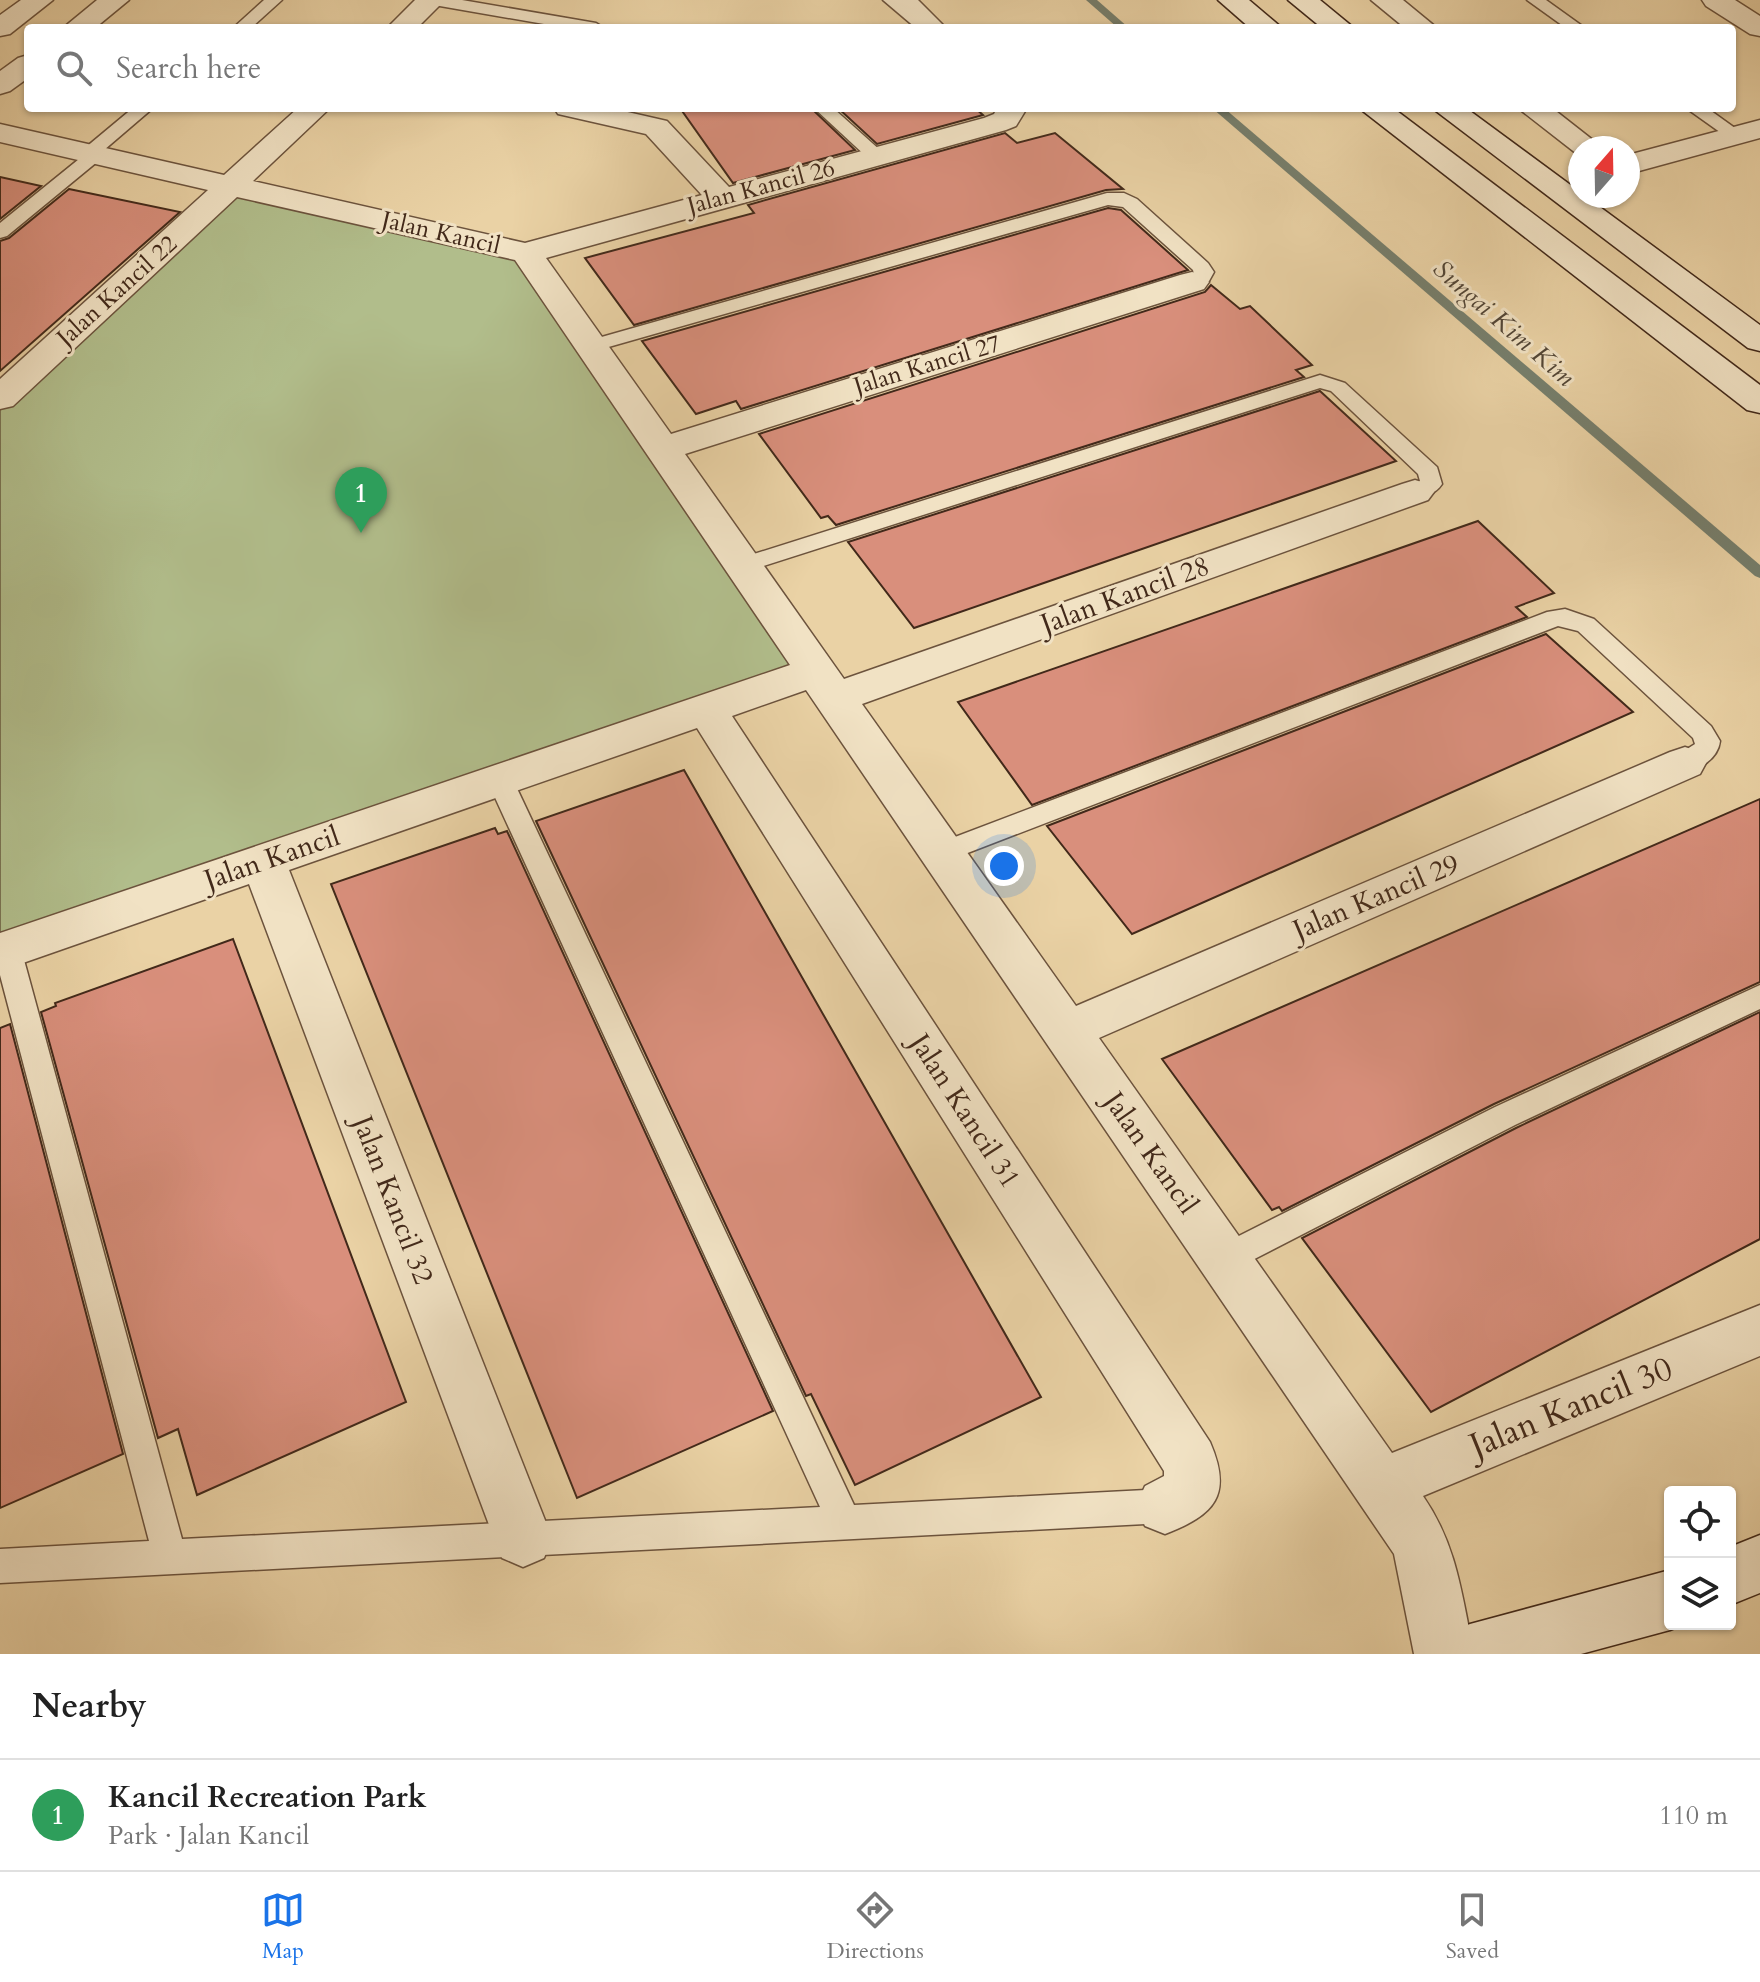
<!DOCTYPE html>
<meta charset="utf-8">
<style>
:root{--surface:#fff;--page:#f6f6f6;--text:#222;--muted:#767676;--line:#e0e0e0;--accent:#1a73e8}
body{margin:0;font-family:Cardo,serif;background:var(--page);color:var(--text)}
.controls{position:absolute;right:24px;bottom:24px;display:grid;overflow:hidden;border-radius:8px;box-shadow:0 2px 6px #0004}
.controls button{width:72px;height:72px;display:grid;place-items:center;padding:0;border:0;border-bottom:2px solid var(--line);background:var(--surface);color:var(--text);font:40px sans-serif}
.compass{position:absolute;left:1568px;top:136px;width:72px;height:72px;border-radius:50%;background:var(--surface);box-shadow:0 2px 6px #0004;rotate:20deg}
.you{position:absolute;left:1004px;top:866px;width:28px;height:28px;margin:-20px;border:6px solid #fff;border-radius:50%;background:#1a73e8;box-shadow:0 0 0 12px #1a73e833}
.badge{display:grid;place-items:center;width:52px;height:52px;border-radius:50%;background:var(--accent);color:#fff;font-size:26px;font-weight:700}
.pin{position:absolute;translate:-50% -66px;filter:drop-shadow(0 2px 4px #0008)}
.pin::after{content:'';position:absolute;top:42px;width:28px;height:24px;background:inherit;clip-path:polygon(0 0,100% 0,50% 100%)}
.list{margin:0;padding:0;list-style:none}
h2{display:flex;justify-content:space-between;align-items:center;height:104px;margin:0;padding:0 32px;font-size:34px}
h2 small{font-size:26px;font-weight:400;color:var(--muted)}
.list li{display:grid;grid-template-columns:52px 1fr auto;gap:24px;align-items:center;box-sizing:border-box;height:112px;padding:0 32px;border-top:2px solid var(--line)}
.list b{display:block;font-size:30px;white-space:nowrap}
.list p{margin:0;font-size:26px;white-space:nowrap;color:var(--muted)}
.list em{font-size:26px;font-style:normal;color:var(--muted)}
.icon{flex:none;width:44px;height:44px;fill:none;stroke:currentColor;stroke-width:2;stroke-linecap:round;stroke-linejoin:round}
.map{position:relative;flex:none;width:1760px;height:1654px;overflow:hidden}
.search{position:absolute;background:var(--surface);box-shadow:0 2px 6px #0004;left:24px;right:24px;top:24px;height:88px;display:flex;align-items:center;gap:20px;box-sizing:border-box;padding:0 28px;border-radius:8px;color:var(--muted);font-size:30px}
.sheet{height:216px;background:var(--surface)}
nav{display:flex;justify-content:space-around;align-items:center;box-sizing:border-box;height:112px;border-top:2px solid var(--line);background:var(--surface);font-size:22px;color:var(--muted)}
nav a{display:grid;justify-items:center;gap:4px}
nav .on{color:var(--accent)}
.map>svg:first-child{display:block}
.green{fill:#b1bd8b;stroke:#7a7352;stroke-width:2}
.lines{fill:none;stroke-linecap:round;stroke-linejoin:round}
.stream{fill:#767f6d;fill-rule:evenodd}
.building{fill:#d98f7c;stroke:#42291a;stroke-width:2}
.lane-casing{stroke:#6c533d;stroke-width:3}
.street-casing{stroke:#6c533d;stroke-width:3}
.secondary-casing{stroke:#42291a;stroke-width:3}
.lane{fill:#f1e2c4;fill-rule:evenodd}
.street{fill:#f1e2c4;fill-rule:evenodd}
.secondary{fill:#f1e2c4;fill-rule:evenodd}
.labels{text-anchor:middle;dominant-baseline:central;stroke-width:6;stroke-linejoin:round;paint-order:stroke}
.far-street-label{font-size:24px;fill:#42291a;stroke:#f1e2c4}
.far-water-label{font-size:26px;font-style:italic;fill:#534636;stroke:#f1e2c4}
.street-label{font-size:28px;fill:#42291a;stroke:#f1e2c4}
.near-street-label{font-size:34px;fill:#42291a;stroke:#f1e2c4}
</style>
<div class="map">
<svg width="1760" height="1654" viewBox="0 0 1760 1654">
<rect width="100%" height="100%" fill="#ead2a5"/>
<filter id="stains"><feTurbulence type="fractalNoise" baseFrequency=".0025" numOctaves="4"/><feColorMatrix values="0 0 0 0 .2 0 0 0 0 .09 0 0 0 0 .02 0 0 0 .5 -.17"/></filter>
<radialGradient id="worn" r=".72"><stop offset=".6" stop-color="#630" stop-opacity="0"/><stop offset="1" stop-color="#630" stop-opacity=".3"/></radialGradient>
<polygon class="green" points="229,191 516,260 825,668 0,952 0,399"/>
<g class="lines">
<g class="stream">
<polygon points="1086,0 1097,0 1129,28 1118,28"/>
<polygon points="1212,108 1224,108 1760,565 1760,578 1755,576"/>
</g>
</g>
<g class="building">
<polygon points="680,108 811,108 855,150 733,183"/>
<polygon points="838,108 975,108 983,115 877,144"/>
<polygon points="1005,133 1017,143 1055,133 1123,189 1106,190 634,325 585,258 754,213 748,205"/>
<polygon points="0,177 41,186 0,219"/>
<polygon points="69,189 180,212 0,371 0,241 9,238"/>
<polygon points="1108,208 1121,210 1188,270 741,409 736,401 696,414 642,341"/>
<polygon points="1211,285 1240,309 1250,306 1312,365 1296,370 1304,377 836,525 828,516 821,518 759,434 1205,292"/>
<polygon points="1320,391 1396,461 914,628 848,542"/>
<polygon points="1478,521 1554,593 1516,607 1527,617 1032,805 958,702"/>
<polygon points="1546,634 1633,712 1132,934 1047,826"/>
<polygon points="684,770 1041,1397 855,1485 811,1394 806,1396 536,821"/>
<polygon points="1760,799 1760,982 1494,1104 1282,1211 1279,1207 1272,1210 1162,1059"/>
<polygon points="495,828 498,834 507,831 773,1411 577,1498 331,884"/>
<polygon points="233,939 406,1402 197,1495 178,1429 158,1438 41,1012 56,1006 55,1003"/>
<polygon points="1760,1012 1760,1239 1431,1412 1302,1238 1516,1128"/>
<polygon points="10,1024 123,1454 0,1508 0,1028"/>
</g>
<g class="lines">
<defs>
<g id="lane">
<polygon points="264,0 282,0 251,28 233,28"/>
<polygon points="426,0 462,0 596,23 604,28 567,28 434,5"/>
<polygon points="1527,0 1546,0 1585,28 1566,28"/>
<polygon points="133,108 153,108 104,150 103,157 7,236 0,238 0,223 84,155 85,148"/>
<polygon points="814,108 833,108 881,151 884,155 881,159 869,159"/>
<polygon points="1686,108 1707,108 1746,136 1743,140 1731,140"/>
<polygon points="1107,193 1124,193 1137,199 1208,263 1214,272 1209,281 1192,288 1185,286 1182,282 1194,274 1193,270 1123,207 1108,205 598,350 591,352 581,346 584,342"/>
<path d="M 1320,375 L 1345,383 L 1437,467 L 1442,484 C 1435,495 1419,500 1407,497 L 1404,492 L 1420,481 L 1418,474 L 1331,391 L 1320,388 L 751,570 L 735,570 L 732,565 L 735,560 Z"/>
<path d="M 1565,609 L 1594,619 L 1711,726 L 1720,741 C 1718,760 1694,775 1676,770 L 1672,763 L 1676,756 L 1695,744 L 1693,738 L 1578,631 L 1558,626 L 952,859 L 943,862 L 934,859 L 930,852 L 934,845 L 1547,612 Z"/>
<polygon points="500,771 509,773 513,780 854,1505 1165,1489 1177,1494 1182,1506 1177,1518 1165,1523 0,1583 0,1549 149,1541 0,975 0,940 7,938 17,941 21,949 182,1539 820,1507 487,780 491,773"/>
<polygon points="1760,985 1760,1009 1515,1125 1235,1269 1224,1273 1213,1269 1208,1259 1213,1249 1495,1107"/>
</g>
<g id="street">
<polygon points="21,0 53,0 10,34 0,36 0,15"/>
<polygon points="97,0 129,0 95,28 63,28"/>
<polygon points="415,0 445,0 417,28 387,28"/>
<polygon points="883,0 918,0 946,28 916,28"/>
<polygon points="1371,0 1403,0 1437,28 1405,28"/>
<polygon points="1702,0 1735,0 1760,16 1760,36 1750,34 1706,6"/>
<polygon points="28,55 28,78 10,91 0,94 0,71 18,58"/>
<path d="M 298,108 L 330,108 L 253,181 L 525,243 L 702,195 L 646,134 L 558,114 L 554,108 L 610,108 L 667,121 L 729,187 L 984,118 L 994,114 L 997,108 L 1027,108 L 1016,126 L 1006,130 L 546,258 L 671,434 L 1180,275 L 1192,272 L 1204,275 L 1209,282 L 1204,289 L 685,454 L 844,679 L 1402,484 L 1415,480 L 1428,484 L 1434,492 L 1428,500 L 862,704 L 1076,1006 L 1670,752 L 1685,747 L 1700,752 L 1706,763 L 1700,774 L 1099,1038 L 1392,1453 L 1760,1305 L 1760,1356 L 1423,1496 C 1457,1545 1462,1596 1474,1654 L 1414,1654 L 1394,1554 L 806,690 L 732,716 L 1210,1442 C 1233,1495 1215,1515 1165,1534 L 1145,1526 L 1136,1506 L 1145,1486 L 1164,1476 L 1164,1471 L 697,728 L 289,870 L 552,1538 L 544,1558 L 523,1567 L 502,1558 L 494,1538 L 249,884 L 0,971 L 0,933 L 790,665 L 515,260 L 237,197 L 13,406 L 0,409 L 0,379 L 208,190 L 0,142 L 0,124 L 224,175 Z"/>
<polygon points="1518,108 1552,108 1603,148 1580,148 1580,155 1577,154"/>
<polygon points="1760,120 1760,138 1628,174 1628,155"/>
</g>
<g id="secondary">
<polygon points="1218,0 1249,0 1282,28 1250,28"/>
<polygon points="1288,0 1320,0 1354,28 1322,28"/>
<polygon points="1359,108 1393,108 1760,385 1760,413 1747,410"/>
<polygon points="1432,108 1466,108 1580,192 1580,196 1585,196 1760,325 1760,351 1748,348"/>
<polygon points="1760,1535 1760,1593 1730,1605 1730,1547"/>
<polygon points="1670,1570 1670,1624 1684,1624 1670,1630 1581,1654 1440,1654 1449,1633 1470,1624"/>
</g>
</defs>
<use href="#lane" class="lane-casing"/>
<use href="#street" class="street-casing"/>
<use href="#secondary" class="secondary-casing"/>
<use href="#lane" class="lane"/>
<use href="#street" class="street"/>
<use href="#secondary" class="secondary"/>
</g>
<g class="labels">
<g class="far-street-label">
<text transform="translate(761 187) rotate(-15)">Jalan Kancil 26</text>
<text transform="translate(441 233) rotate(13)">Jalan Kancil</text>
<text transform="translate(117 291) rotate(-42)">Jalan Kancil 22</text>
<text transform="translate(927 365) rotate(-17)">Jalan Kancil 27</text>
</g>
<g class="far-water-label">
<text transform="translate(1504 323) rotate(41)">Sungai Kim Kim</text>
</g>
<g class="street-label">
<text transform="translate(1125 595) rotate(-20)">Jalan Kancil 28</text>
<text transform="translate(272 858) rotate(-19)">Jalan Kancil</text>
<text transform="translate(1376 897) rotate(-23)">Jalan Kancil 29</text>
<text transform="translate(965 1111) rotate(57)">Jalan Kancil 31</text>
<text transform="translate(1151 1153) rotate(55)">Jalan Kancil</text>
<text transform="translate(393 1200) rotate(69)">Jalan Kancil 32</text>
</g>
<g class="near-street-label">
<text transform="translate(1571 1407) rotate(-22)">Jalan Kancil 30</text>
</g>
</g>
<rect width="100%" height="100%" filter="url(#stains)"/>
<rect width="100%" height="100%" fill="url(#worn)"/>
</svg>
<div class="controls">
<button><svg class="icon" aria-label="locate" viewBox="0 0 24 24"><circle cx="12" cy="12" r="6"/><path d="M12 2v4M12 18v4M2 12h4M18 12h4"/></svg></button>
<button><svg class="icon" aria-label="layers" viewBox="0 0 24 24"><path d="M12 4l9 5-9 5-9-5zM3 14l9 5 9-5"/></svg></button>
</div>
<svg class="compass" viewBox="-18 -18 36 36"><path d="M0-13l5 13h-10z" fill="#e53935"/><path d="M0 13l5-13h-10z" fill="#767676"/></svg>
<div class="you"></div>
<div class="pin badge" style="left:361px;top:533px;background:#2e9e5b">1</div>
<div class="search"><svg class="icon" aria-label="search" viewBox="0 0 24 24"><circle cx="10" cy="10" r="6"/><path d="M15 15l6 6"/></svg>Search here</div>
</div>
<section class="sheet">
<h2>Nearby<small></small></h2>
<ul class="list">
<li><span class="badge" style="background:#2e9e5b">1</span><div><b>Kancil Recreation Park</b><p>Park · Jalan Kancil</p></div><em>110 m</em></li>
</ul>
</section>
<nav>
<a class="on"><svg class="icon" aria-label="map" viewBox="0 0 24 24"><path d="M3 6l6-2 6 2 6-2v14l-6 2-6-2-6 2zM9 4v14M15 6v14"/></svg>Map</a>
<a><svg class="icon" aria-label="directions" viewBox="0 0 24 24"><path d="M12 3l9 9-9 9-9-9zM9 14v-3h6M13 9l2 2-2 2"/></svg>Directions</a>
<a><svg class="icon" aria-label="saved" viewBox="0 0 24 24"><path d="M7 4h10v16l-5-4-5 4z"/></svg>Saved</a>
</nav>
